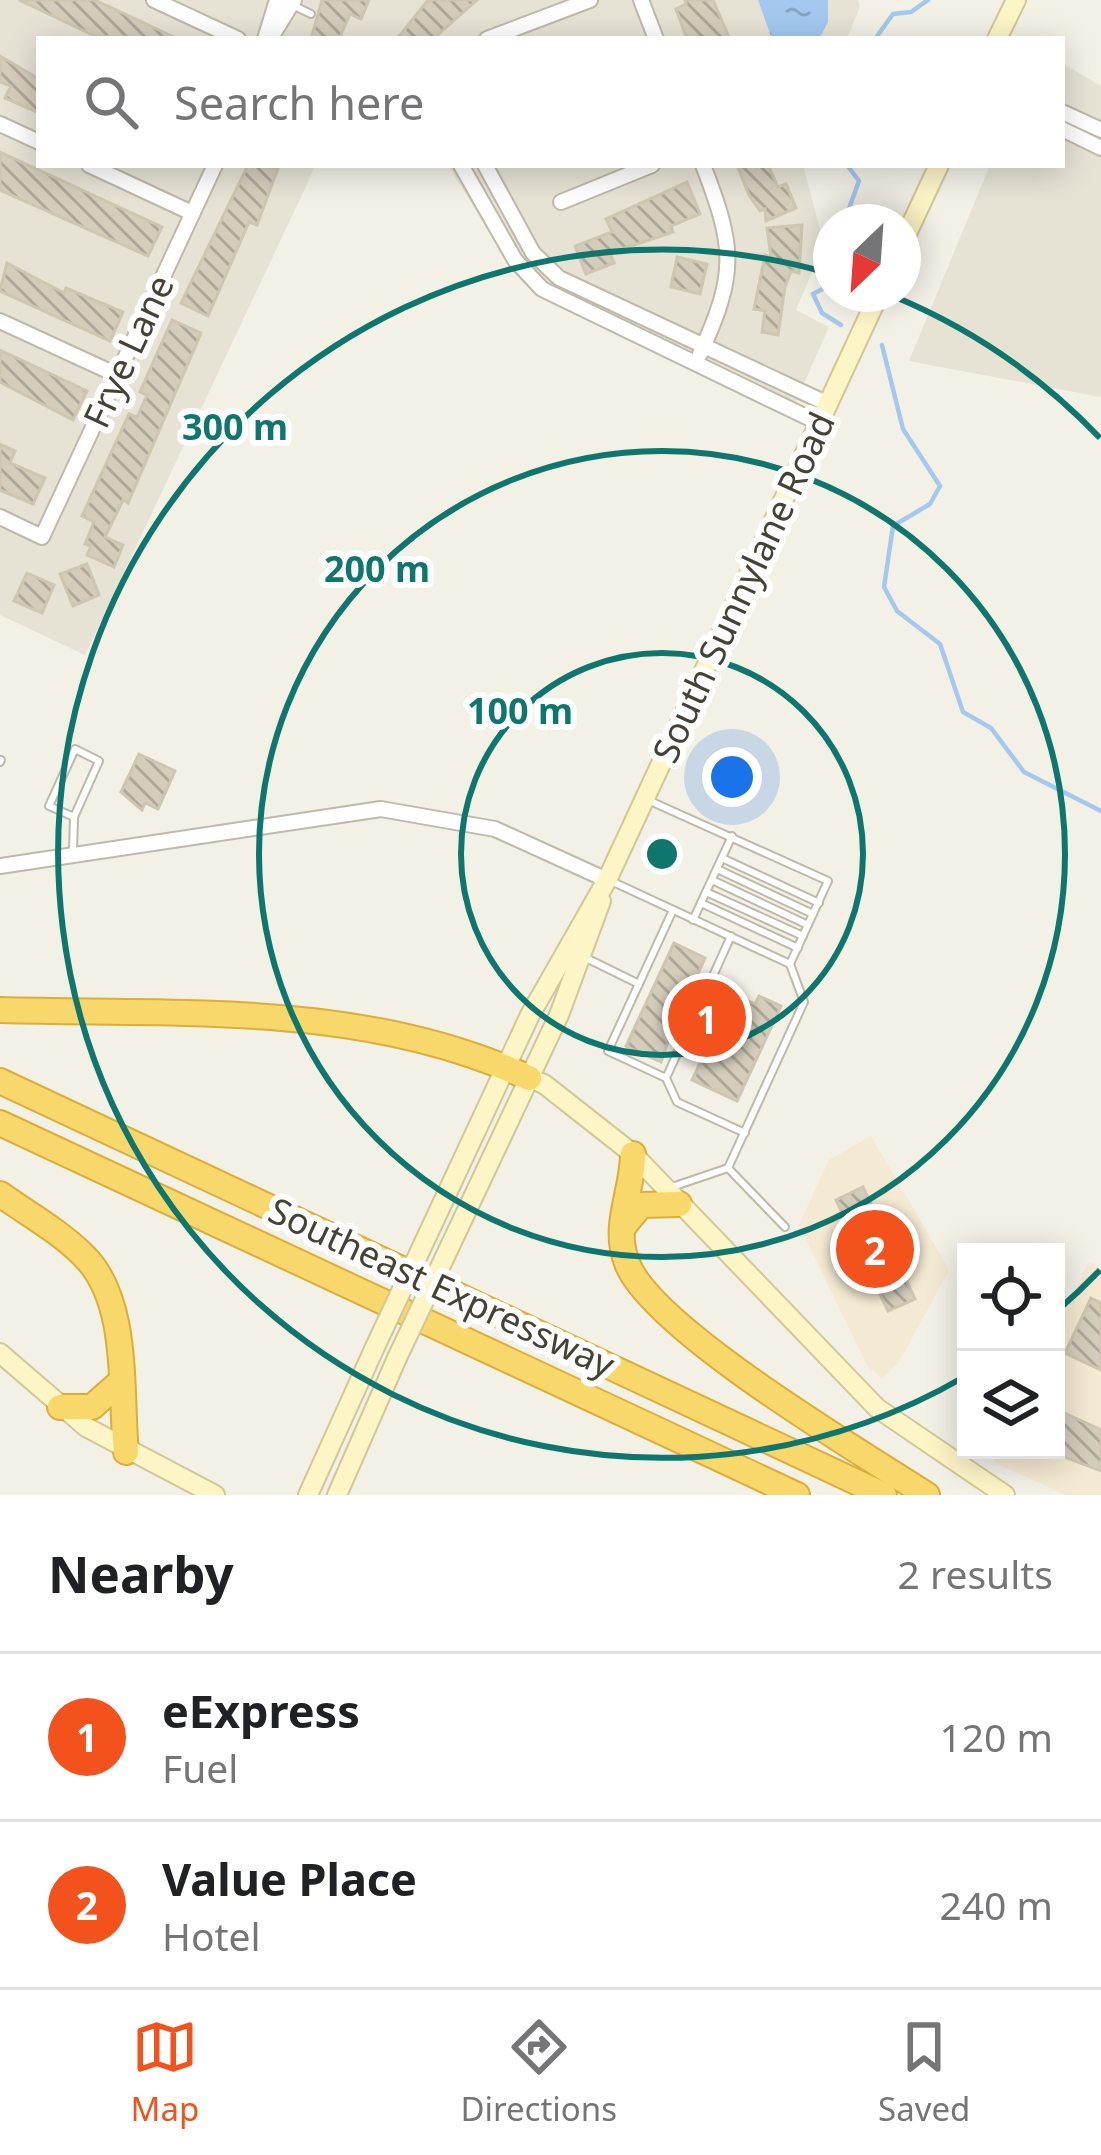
<!DOCTYPE html>
<style>
:root{--surface:#fff;--page:#f2f2f2;--text:#202124;--muted:#757577;--line:#e0e0e0;--accent:#f3521d}
body{margin:0;font-family:"Noto Sans",sans-serif;background:var(--page);color:var(--text)}
.controls{position:absolute;right:36px;bottom:36px;display:grid;overflow:hidden;border-radius:0px;box-shadow:0 6px 30px #0003}
.controls button{width:108px;height:108px;display:grid;place-items:center;padding:0;border:0;border-bottom:3px solid var(--line);background:var(--surface);color:var(--text);font:60px sans-serif}
.compass{position:absolute;left:813px;top:204px;width:108px;height:108px;border-radius:50%;background:var(--surface);box-shadow:0 6px 30px #0003;rotate:205deg}
.you{position:absolute;left:732px;top:777px;width:42px;height:42px;margin:-30px;border:9px solid #fff;border-radius:50%;background:#1a73e8;box-shadow:0 0 0 18px #1a73e833}
.badge{display:grid;place-items:center;width:78px;height:78px;border-radius:50%;background:var(--accent);color:#fff;font-size:39px;font-weight:700}
.pin{position:absolute;translate:-50% -50%;border:6px solid #fff;box-shadow:0 3px 12px #0006}
.list{margin:0;padding:0;list-style:none}
h2{display:flex;justify-content:space-between;align-items:center;height:156px;margin:0;padding:0 48px;font-size:51px}
h2 small{font-size:39px;font-weight:400;color:var(--muted)}
.list li{display:grid;grid-template-columns:78px 1fr auto;gap:36px;align-items:center;box-sizing:border-box;height:168px;padding:0 48px;border-top:3px solid var(--line)}
.list b{display:block;font-size:45px;white-space:nowrap}
.list p{margin:0;font-size:39px;white-space:nowrap;color:var(--muted)}
.list em{font-size:39px;font-style:normal;color:var(--muted)}
.icon{flex:none;width:66px;height:66px;fill:none;stroke:currentColor;stroke-width:2;stroke-linecap:round;stroke-linejoin:round}
.map{position:relative;flex:none;width:1101px;height:1495px;overflow:hidden}
.search{position:absolute;background:var(--surface);box-shadow:0 6px 30px #0003;left:36px;right:36px;top:36px;height:132px;display:flex;align-items:center;gap:30px;box-sizing:border-box;padding:0 42px;border-radius:0px;color:var(--muted);font-size:45px}
.sheet{height:492px;background:var(--surface)}
nav{display:flex;justify-content:space-around;align-items:center;box-sizing:border-box;height:168px;border-top:3px solid var(--line);background:var(--surface);font-size:33px;color:var(--muted)}
nav a{display:grid;justify-items:center;gap:6px}
nav .on{color:var(--accent)}
.map>svg:first-child{display:block}
.residential{fill:#e6e3d5}
.commercial{fill:#f4e9d2}
.water{fill:url(#water-ripples)}
.lines{fill:none;stroke-linecap:round;stroke-linejoin:round}
.stream{stroke:#a4c8ee;stroke-width:4.5}
.building{fill:url(#building-back-hatch);stroke:#cec6b0;stroke-width:3}
.lane-casing{stroke:#beb9a9;stroke-width:10}
.street-casing{stroke:#beb9a9;stroke-width:18}
.secondary-casing{stroke:#d1c798;stroke-width:22}
.highway-casing{stroke:#d9ae3b;stroke-width:28}
.lane{stroke:#fff;stroke-width:6}
.street{stroke:#fff;stroke-width:14}
.secondary{stroke:#fdf5c6;stroke-width:18}
.highway{stroke:#f9d86b;stroke-width:24}
.secondary-bridge-casing{stroke:#d1c798;stroke-width:22;stroke-linecap:butt}
.secondary-bridge{stroke:#fdf5c6;stroke-width:18}
.ring{fill:none;stroke:#0f766e;stroke-width:6}
.labels{text-anchor:middle;dominant-baseline:central;stroke-width:12;stroke-linejoin:round;paint-order:stroke}
.street-label{font-size:36px;fill:#454136;stroke:#fff}
.centre{fill:#0f766e;stroke:#fff;stroke-width:6}
.ring-label{font-size:36px;text-anchor:middle;font-weight:bold;fill:#0f766e;stroke:#fff;stroke-width:12;stroke-linejoin:round;paint-order:stroke}
</style>
<div class="map">
<svg width="1101" height="1495" viewBox="0 0 1101 1495">
<defs>
<pattern id="water-ripples" width="26" height="14" patternUnits="userSpaceOnUse" patternTransform="scale(3)"><rect width="26" height="14" fill="#a4c8ee"/><path d="M2 4q2-2 4 0t4 0M15 11q2-2 4 0t4 0" fill="none" stroke="#87a4c2"/></pattern>
<pattern id="building-back-hatch" width="6" height="6" patternUnits="userSpaceOnUse" patternTransform="scale(3)"><rect width="6" height="6" fill="#d4cdbc"/><path d="M-1 5l2 2M0 0l6 6M5-1l2 2" fill="none" stroke="#aea89a"/></pattern>
</defs>
<rect width="100%" height="100%" fill="#f3f0e6"/>
<g class="residential">
<polygon points="0,0 858,0 860,6 847,39 39,39 39,165 316,165 85,655 0,615"/>
<polygon points="1062,63 1101,86 1101,397 909,361 990,165 1062,165"/>
<polygon points="448,165 803,165 824,244 796,310 829,327 790,415 551,303 504,257"/>
</g>
<g class="commercial">
<polygon points="871,1136 949,1270 899,1362 882,1379 867,1365 799,1225 829,1160"/>
<polygon points="1089,1262 1101,1268 1101,1495 1065,1495 994,1462 1000,1450 1056,1450 1056,1331"/>
</g>
<polygon class="water" points="758,0 828,0 828,22 819,39 772,39"/>
<g class="lines">
<g class="stream">
<polyline points="875,39 893,14 911,12 928,0"/>
<polyline points="844,222 859,181 847,165"/>
<polyline points="831,264 825,271 828,286 813,294 822,313 841,325"/>
<polyline points="882,345 903,429 940,486 930,504 893,526 884,587 897,611 940,644 963,712 991,728 1024,772 1101,811"/>
</g>
</g>
<g class="building">
<polygon points="19,0 95,0 178,39 95,36"/>
<polygon points="322,0 369,0 361,19 350,14 339,39 311,39"/>
<polygon points="428,0 477,0 433,39 397,39"/>
<polygon points="685,0 713,0 729,37 687,39 676,9 686,4"/>
<polygon points="0,56 39,79 39,113 5,98 11,86 0,82"/>
<polygon points="0,152 162,227 148,256 0,190"/>
<polygon points="248,165 278,168 257,225 249,222 208,316 181,303"/>
<polygon points="737,165 768,165 778,187 786,184 796,208 766,221 765,209 760,211 749,195"/>
<polygon points="687,182 700,214 671,226 673,232 610,253 614,263 586,274 575,246 612,232 606,219"/>
<polygon points="802,225 799,273 791,271 785,287 778,335 762,332 765,311 754,309 765,255 771,257 767,228"/>
<polygon points="677,257 707,264 700,294 671,287"/>
<polygon points="7,263 64,293 66,288 123,312 110,341 0,291"/>
<polygon points="172,320 201,333 128,503 123,500 105,537 123,545 114,567 87,555 91,546 85,544 94,522 82,516 129,414 137,417 147,395 140,392"/>
<polygon points="0,350 87,391 73,420 0,382"/>
<polygon points="0,444 15,451 10,463 45,478 33,504 0,490"/>
<polygon points="87,564 99,595 73,606 60,574"/>
<polygon points="27,573 54,585 42,613 14,601"/>
<polygon points="139,754 175,771 158,809 145,803 142,810 121,792"/>
<polygon points="674,943 705,958 690,992 699,1004 710,1001 726,1009 733,994 755,1004 759,996 781,1006 737,1101 692,1080 709,1044 693,1036 690,1028 673,1027 661,1062 626,1046"/>
<polygon points="863,1187 915,1299 888,1311 836,1200"/>
<polygon points="1091,1298 1101,1303 1101,1370 1065,1353"/>
<polygon points="1056,1409 1101,1430 1101,1471 1059,1455"/>
</g>
<g class="lines">
<defs>
<g id="lane">
<polyline points="282,0 311,14"/>
<polyline points="0,762 1,760"/>
<polyline points="73,851 74,817 99,761 75,749 49,806 74,817"/>
<polyline points="722,858 819,903"/>
<polyline points="717,869 813,914"/>
<polyline points="712,880 808,925"/>
<polyline points="611,881 790,964 828,881 650,801"/>
<polyline points="706,892 803,936"/>
<polyline points="701,903 798,948"/>
<polyline points="673,910 608,1051 666,1078 677,1102 745,1133"/>
<polyline points="693,920 732,836"/>
<polyline points="584,957 639,984"/>
<polyline points="703,998 731,936"/>
<polyline points="666,1078 686,1034"/>
<polyline points="728,1168 785,1227"/>
<polyline points="669,1188 728,1168 804,1002 790,964"/>
</g>
<g id="street">
<polyline points="154,0 238,39"/>
<polyline points="641,0 656,39"/>
<polyline points="265,39 277,0"/>
<polyline points="270,39 294,0"/>
<polyline points="487,39 590,0"/>
<polyline points="1062,112 1101,130"/>
<polyline points="0,124 39,142"/>
<polyline points="1062,129 1101,148"/>
<polyline points="89,165 192,213"/>
<polyline points="461,165 515,260 542,289 819,423"/>
<polyline points="485,165 533,253 559,278 828,404"/>
<polyline points="561,202 652,165"/>
<polyline points="0,321 117,375"/>
<path d="M 700,354 C 737,273 735,248 703,165"/>
<polyline points="0,517 42,537 215,165"/>
<polyline points="0,866 381,809 495,829 607,880"/>
</g>
<g id="secondary">
<polyline points="997,39 1016,0"/>
<polyline points="903,242 939,165"/>
<polyline points="529,1078 544,1084 633,1154 877,1408 1005,1495"/>
<polyline points="428,1234 530,1015 607,880 879,294"/>
<polyline points="451,1244 559,1015 601,901"/>
<polyline points="0,1353 86,1427 215,1495"/>
<polyline points="308,1495 375,1347"/>
<polyline points="337,1495 397,1358"/>
</g>
<g id="highway">
<path d="M 0,1010 C 179,1015 364,1001 529,1078"/>
<polyline points="0,1081 884,1495"/>
<polyline points="0,1123 797,1495"/>
<path d="M 633,1154 C 633,1192 612,1225 627,1263 C 652,1329 861,1452 927,1495"/>
<path d="M 0,1194 C 28,1214 59,1231 83,1255 C 130,1300 120,1391 126,1452"/>
<polyline points="624,1226 641,1205 679,1204"/>
<polyline points="60,1407 92,1407 119,1383"/>
</g>
</defs>
<use href="#lane" class="lane-casing"/>
<use href="#street" class="street-casing"/>
<use href="#secondary" class="secondary-casing"/>
<use href="#highway" class="highway-casing"/>
<use href="#lane" class="lane"/>
<use href="#street" class="street"/>
<use href="#secondary" class="secondary"/>
<use href="#highway" class="highway"/>
<defs>
<g id="secondary-bridge">
<polyline points="375,1347 428,1234"/>
<polyline points="397,1358 451,1244"/>
</g>
</defs>
<use href="#secondary-bridge" class="secondary-bridge-casing"/>
<use href="#secondary-bridge" class="secondary-bridge"/>
</g>
<g class="ring">
<circle cx="662" cy="854" r="201"/>
<circle cx="662" cy="854" r="403"/>
<path d="M1100 1270A604 604 0 0 1 1058 1310M964 1377A604 604 0 1 1 828 273M893 296A604 604 0 0 1 1100 438"/>
</g>
<g class="labels">
<g class="street-label">
<text transform="translate(128 351) rotate(-65)">Frye Lane</text>
<text transform="translate(743 587) rotate(-65)">South Sunnylane Road</text>
<text transform="translate(442 1287) rotate(25)">Southeast Expressway</text>
</g>
</g>
<circle cx="662" cy="854" r="18" class="centre"/>
<g class="ring-label">
<text x="235" y="440">300 m</text>
<text x="377" y="582">200 m</text>
<text x="520" y="724">100 m</text>
</g>
</svg>
<div class="controls">
<button><svg class="icon" aria-label="locate" viewBox="0 0 24 24"><circle cx="12" cy="12" r="6"/><path d="M12 2v4M12 18v4M2 12h4M18 12h4"/></svg></button>
<button><svg class="icon" aria-label="layers" viewBox="0 0 24 24"><path d="M12 4l9 5-9 5-9-5zM3 14l9 5 9-5"/></svg></button>
</div>
<svg class="compass" viewBox="-18 -18 36 36"><path d="M0-13l5 13h-10z" fill="#e53935"/><path d="M0 13l5-13h-10z" fill="#757577"/></svg>
<div class="you"></div>
<div class="pin badge" style="left:707px;top:1018px">1</div>
<div class="pin badge" style="left:875px;top:1249px">2</div>
<div class="search"><svg class="icon" aria-label="search" viewBox="0 0 24 24"><circle cx="10" cy="10" r="6"/><path d="M15 15l6 6"/></svg>Search here</div>
</div>
<section class="sheet">
<h2>Nearby<small>2 results</small></h2>
<ul class="list">
<li><span class="badge">1</span><div><b>eExpress</b><p>Fuel</p></div><em>120 m</em></li>
<li><span class="badge">2</span><div><b>Value Place</b><p>Hotel</p></div><em>240 m</em></li>
</ul>
</section>
<nav>
<a class="on"><svg class="icon" aria-label="map" viewBox="0 0 24 24"><path d="M3 6l6-2 6 2 6-2v14l-6 2-6-2-6 2zM9 4v14M15 6v14"/></svg>Map</a>
<a><svg class="icon" aria-label="directions" viewBox="0 0 24 24"><path d="M12 3l9 9-9 9-9-9zM9 14v-3h6M13 9l2 2-2 2"/></svg>Directions</a>
<a><svg class="icon" aria-label="saved" viewBox="0 0 24 24"><path d="M7 4h10v16l-5-4-5 4z"/></svg>Saved</a>
</nav>
